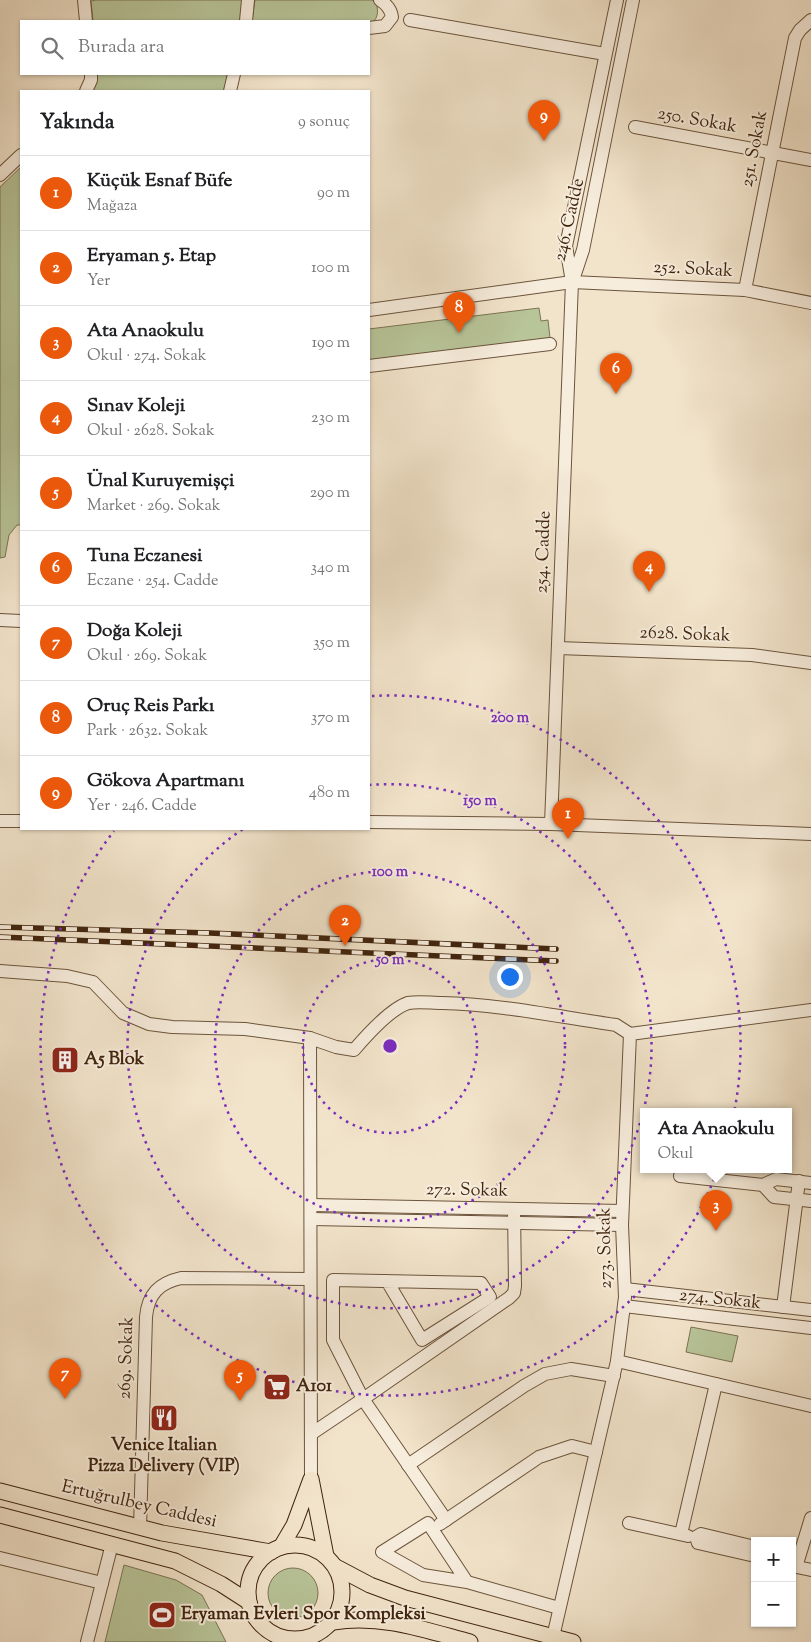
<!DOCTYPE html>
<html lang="tr">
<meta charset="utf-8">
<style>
:root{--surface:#fff;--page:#f2f2f2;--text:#202124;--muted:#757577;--line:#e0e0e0;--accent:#ea580c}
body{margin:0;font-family:"Sorts Mill Goudy",serif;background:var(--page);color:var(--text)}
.controls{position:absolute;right:15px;bottom:15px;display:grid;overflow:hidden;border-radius:0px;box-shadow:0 1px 4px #0004}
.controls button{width:45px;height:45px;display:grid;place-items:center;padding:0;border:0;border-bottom:1px solid var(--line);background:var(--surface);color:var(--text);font:25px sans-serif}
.you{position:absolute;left:509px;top:976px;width:18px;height:18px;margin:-12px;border:4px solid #fff;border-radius:50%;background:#1a73e8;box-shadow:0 0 0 8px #1a73e833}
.badge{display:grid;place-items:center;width:32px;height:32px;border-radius:50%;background:var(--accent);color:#fff;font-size:16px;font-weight:700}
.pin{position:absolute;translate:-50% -41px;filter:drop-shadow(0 1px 2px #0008)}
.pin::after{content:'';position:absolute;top:26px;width:18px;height:15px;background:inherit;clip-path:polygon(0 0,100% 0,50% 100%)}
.popup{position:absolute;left:640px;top:1108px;width:152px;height:65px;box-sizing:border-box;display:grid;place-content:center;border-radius:0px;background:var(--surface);filter:drop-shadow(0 1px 4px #0005);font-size:16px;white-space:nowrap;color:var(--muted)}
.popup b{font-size:19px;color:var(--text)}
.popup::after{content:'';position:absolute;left:50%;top:100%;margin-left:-10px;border:10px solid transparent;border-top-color:var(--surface)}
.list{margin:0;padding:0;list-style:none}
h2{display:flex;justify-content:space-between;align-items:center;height:65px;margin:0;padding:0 20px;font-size:21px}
h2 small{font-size:16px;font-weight:400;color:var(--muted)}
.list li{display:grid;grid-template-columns:32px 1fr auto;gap:15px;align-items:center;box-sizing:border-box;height:75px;padding:0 20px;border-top:1px solid var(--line)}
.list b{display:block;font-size:19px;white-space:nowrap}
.list p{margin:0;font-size:16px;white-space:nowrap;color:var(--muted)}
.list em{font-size:16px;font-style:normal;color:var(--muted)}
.icon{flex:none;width:28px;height:28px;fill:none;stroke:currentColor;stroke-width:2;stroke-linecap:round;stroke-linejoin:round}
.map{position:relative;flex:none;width:811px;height:1642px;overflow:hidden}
.search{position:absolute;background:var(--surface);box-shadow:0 1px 4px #0004;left:20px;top:20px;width:350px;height:55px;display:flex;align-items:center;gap:12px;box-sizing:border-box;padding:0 18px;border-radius:0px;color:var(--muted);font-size:19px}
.panel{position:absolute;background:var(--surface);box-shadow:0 1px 4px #0004;left:20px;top:90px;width:350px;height:740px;border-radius:0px}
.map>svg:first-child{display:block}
.green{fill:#b8c599;stroke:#7c7453}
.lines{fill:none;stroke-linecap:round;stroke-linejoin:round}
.minor-casing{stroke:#6c543c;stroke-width:14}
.major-casing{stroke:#40240d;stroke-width:17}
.minor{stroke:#f7eddd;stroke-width:12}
.major{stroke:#f2e4cb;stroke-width:15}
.rail-casing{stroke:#40240d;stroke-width:5.5}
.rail{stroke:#f7eddd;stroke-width:4;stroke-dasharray:11;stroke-linecap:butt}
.ring{fill:none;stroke:#7b2cbf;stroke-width:2.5;stroke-dasharray:2.5 5}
.labels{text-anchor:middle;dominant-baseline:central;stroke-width:4;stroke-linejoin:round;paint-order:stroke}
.street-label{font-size:18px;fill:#40240d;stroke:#f7eddd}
.poi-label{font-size:18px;font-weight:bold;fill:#40240d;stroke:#f7eddd;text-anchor:start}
.centre{fill:#7b2cbf;stroke:#f7eddd;stroke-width:2.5}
.ring-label{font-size:15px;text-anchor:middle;font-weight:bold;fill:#7b2cbf;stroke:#f7eddd;stroke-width:4;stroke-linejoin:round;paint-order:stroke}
</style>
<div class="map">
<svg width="811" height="1642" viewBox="0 0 811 1642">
<rect width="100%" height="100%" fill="#f2e4cb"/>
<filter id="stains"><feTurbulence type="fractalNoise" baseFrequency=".004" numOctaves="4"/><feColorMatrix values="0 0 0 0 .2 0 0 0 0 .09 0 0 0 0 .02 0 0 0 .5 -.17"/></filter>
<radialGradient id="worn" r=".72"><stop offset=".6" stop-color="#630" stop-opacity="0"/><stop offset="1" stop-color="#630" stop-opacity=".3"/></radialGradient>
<g class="green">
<polygon points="96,0 242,0 242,21 93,21 91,1"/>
<path d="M 255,0 L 372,0 L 376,3 C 379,11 378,21 369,24 L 369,21 L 252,21 Z"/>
<polygon points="97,74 230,74 225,91 91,91"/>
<polygon points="21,167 21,525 17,525 9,535 5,557 0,558 0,187"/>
<polygon points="539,308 541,321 548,320 550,338 369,360 369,329"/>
<polygon points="691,1327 738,1336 732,1362 686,1352"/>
<polygon points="124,1565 176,1580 202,1595 226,1642 105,1642"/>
<circle cx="293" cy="1593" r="25"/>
</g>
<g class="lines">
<defs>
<g id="minor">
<polyline points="84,0 86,21"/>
<polyline points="410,20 605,54"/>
<polyline points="246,21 248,0"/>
<path d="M 369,28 L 385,26 L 392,17 C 391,9 386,4 380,0"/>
<polyline points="86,91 91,80 91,74"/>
<polyline points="230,91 234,74"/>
<polyline points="635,127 811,160"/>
<polyline points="0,175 21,155"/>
<polyline points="573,280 583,250 633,0"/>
<polyline points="745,290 795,38 800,30 811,20"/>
<polyline points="369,310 572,282 745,290 811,303"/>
<polyline points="369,366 550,344"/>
<polyline points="0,620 21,621"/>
<polyline points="558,648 752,655 811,663"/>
<polyline points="0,821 21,821"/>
<polyline points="369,822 551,824 811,834"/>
<polyline points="551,824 572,282 566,246 617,0"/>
<path d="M 0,971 L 67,976 L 93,982 L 123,1013 L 149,1024 L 172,1027 L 245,1029 L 310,1038 L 336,1047 L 354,1050 C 366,1036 390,1009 408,1003 C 419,1001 431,1003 442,1003 C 499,1004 559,1017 616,1025 L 630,1034"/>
<polyline points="310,1038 311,1479"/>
<polyline points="680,1176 763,1185"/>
<polyline points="811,1183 776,1179 763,1185 774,1197 811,1201"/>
<polyline points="311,1205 622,1211"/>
<polyline points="311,1219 622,1225"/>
<polyline points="625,1289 811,1310"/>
<polyline points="624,1306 811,1328"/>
<polyline points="783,1307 799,1181"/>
<polyline points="617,1361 811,1406"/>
<polyline points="311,1434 363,1399 333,1340 333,1280 481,1283 490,1297 422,1340 387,1281"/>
<polyline points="408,1465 524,1386 545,1374 571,1369 614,1376"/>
<polyline points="446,1520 363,1399 509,1298 514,1293 515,1286 514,1209"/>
<polyline points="629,1523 688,1536"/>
<polyline points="440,1524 539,1457 572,1446 596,1452"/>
<path d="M 140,1528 L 146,1317 C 148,1294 159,1283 181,1278 L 310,1279"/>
<polyline points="681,1534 716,1384"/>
<polyline points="755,1547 701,1534 696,1537 698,1543 755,1556"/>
<polyline points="0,1558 102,1583"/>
<polyline points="792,1566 811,1570"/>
<polyline points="796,1567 811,1518"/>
<polyline points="467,1582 423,1575 382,1552 428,1523 467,1582 559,1608"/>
<polyline points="553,1637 617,1361 625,1297 622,1225 630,1034 811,1010"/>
<polyline points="87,1642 112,1544"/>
</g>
<g id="major">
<polyline points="0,1491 162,1533 271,1552"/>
<polyline points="0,1515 175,1561 221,1584 249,1602"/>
<circle cx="295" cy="1592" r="47"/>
<polyline points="281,1547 294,1525 311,1479 326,1556"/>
<polyline points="336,1567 370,1585 405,1598 573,1642"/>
<path d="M 333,1622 C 380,1614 425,1630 470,1642"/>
</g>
</defs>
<use href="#minor" class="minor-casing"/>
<use href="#major" class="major-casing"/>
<use href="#minor" class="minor"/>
<use href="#major" class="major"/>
<defs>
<g id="rail">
<polyline points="0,927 210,933 556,949"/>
<polyline points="0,937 556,961"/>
</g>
</defs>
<use href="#rail" class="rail-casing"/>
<use href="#rail" class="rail"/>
</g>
<g class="ring">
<circle cx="390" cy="1046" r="87"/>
<circle cx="390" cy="1046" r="175"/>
<path d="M369 785A262 262 0 1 1 243 829"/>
<path d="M372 696A350 350 0 1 1 114 831"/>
</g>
<defs>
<symbol id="building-square" viewBox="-11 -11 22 22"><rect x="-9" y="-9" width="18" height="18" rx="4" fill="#8f2418" stroke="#f7eddd"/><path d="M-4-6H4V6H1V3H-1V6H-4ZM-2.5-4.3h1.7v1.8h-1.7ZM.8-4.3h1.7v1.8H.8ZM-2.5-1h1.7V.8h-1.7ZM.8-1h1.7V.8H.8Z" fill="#fff"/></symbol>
<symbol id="supermarket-square" viewBox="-11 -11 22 22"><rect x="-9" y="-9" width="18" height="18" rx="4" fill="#8f2418" stroke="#f7eddd"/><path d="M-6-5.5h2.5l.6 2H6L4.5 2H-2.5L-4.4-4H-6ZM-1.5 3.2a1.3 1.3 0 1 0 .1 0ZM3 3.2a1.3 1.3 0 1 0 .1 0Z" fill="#fff"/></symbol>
<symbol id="restaurant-square" viewBox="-11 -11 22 22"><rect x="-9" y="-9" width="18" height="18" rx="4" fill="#8f2418" stroke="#f7eddd"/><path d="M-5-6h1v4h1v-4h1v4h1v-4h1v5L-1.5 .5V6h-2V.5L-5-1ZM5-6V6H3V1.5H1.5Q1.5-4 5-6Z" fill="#fff"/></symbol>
<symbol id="stadium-square" viewBox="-11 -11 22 22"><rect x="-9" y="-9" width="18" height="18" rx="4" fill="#8f2418" stroke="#f7eddd"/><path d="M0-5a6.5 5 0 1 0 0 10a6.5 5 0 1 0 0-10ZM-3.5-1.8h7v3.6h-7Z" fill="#fff"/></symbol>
</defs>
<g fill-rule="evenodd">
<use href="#building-square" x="49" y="1044" width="32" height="32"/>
<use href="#supermarket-square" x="261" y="1371" width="32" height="32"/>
<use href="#restaurant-square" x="148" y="1402" width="32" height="32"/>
<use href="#stadium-square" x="146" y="1599" width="32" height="32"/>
</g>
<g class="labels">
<g class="street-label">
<text transform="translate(697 121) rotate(10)">250. Sokak</text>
<text transform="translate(755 149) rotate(-79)">251. Sokak</text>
<text transform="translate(570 220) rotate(-77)">246. Cadde</text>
<text transform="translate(693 270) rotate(3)">252. Sokak</text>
<text transform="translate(544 552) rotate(-88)">254. Cadde</text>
<text transform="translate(685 635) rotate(2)">2628. Sokak</text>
<text transform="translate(467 1191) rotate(1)">272. Sokak</text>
<text transform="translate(606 1248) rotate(-91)">273. Sokak</text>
<text transform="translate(720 1300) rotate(6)">274. Sokak</text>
<text transform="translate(127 1358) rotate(-88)">269. Sokak</text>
<text transform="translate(139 1505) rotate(13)">Ertuğrulbey Caddesi</text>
</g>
<g class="poi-label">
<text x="84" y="1060">A5 Blok</text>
<text x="296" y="1387">A101</text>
<text x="164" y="1446" text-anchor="middle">Venice Italian<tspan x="164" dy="21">Pizza Delivery (VIP)</tspan></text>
<text x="181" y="1615">Eryaman Evleri Spor Kompleksi</text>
</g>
</g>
<circle cx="390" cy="1046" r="8" class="centre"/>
<g class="ring-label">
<text x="510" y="722">200 m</text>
<text x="480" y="805">150 m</text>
<text x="390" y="876">100 m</text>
<text x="390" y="964">50 m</text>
</g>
<rect width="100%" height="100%" filter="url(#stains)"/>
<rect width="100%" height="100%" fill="url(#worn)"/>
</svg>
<div class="controls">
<button>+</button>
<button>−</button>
</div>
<div class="you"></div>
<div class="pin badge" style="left:568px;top:839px">1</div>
<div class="pin badge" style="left:345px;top:946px">2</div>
<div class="pin badge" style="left:716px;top:1231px">3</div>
<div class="popup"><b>Ata Anaokulu</b>Okul</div>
<div class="pin badge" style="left:649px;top:592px">4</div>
<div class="pin badge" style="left:240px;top:1401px">5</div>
<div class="pin badge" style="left:616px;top:394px">6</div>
<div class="pin badge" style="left:65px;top:1399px">7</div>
<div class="pin badge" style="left:459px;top:333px">8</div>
<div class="pin badge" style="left:544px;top:141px">9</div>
<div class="search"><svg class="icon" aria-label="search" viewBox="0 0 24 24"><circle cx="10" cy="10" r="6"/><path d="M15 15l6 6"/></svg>Burada ara</div>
<section class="panel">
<h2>Yakında<small>9 sonuç</small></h2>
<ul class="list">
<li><span class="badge">1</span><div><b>Küçük Esnaf Büfe</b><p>Mağaza</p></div><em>90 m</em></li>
<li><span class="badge">2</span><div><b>Eryaman 5. Etap</b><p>Yer</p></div><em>100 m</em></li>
<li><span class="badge">3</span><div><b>Ata Anaokulu</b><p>Okul · 274. Sokak</p></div><em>190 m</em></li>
<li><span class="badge">4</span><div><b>Sınav Koleji</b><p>Okul · 2628. Sokak</p></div><em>230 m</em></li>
<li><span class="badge">5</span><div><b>Ünal Kuruyemişçi</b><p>Market · 269. Sokak</p></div><em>290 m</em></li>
<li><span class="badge">6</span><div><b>Tuna Eczanesi</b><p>Eczane · 254. Cadde</p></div><em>340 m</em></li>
<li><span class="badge">7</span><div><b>Doğa Koleji</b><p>Okul · 269. Sokak</p></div><em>350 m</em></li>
<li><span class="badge">8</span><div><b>Oruç Reis Parkı</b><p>Park · 2632. Sokak</p></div><em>370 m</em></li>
<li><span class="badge">9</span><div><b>Gökova Apartmanı</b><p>Yer · 246. Cadde</p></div><em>480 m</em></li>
</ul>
</section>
</div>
